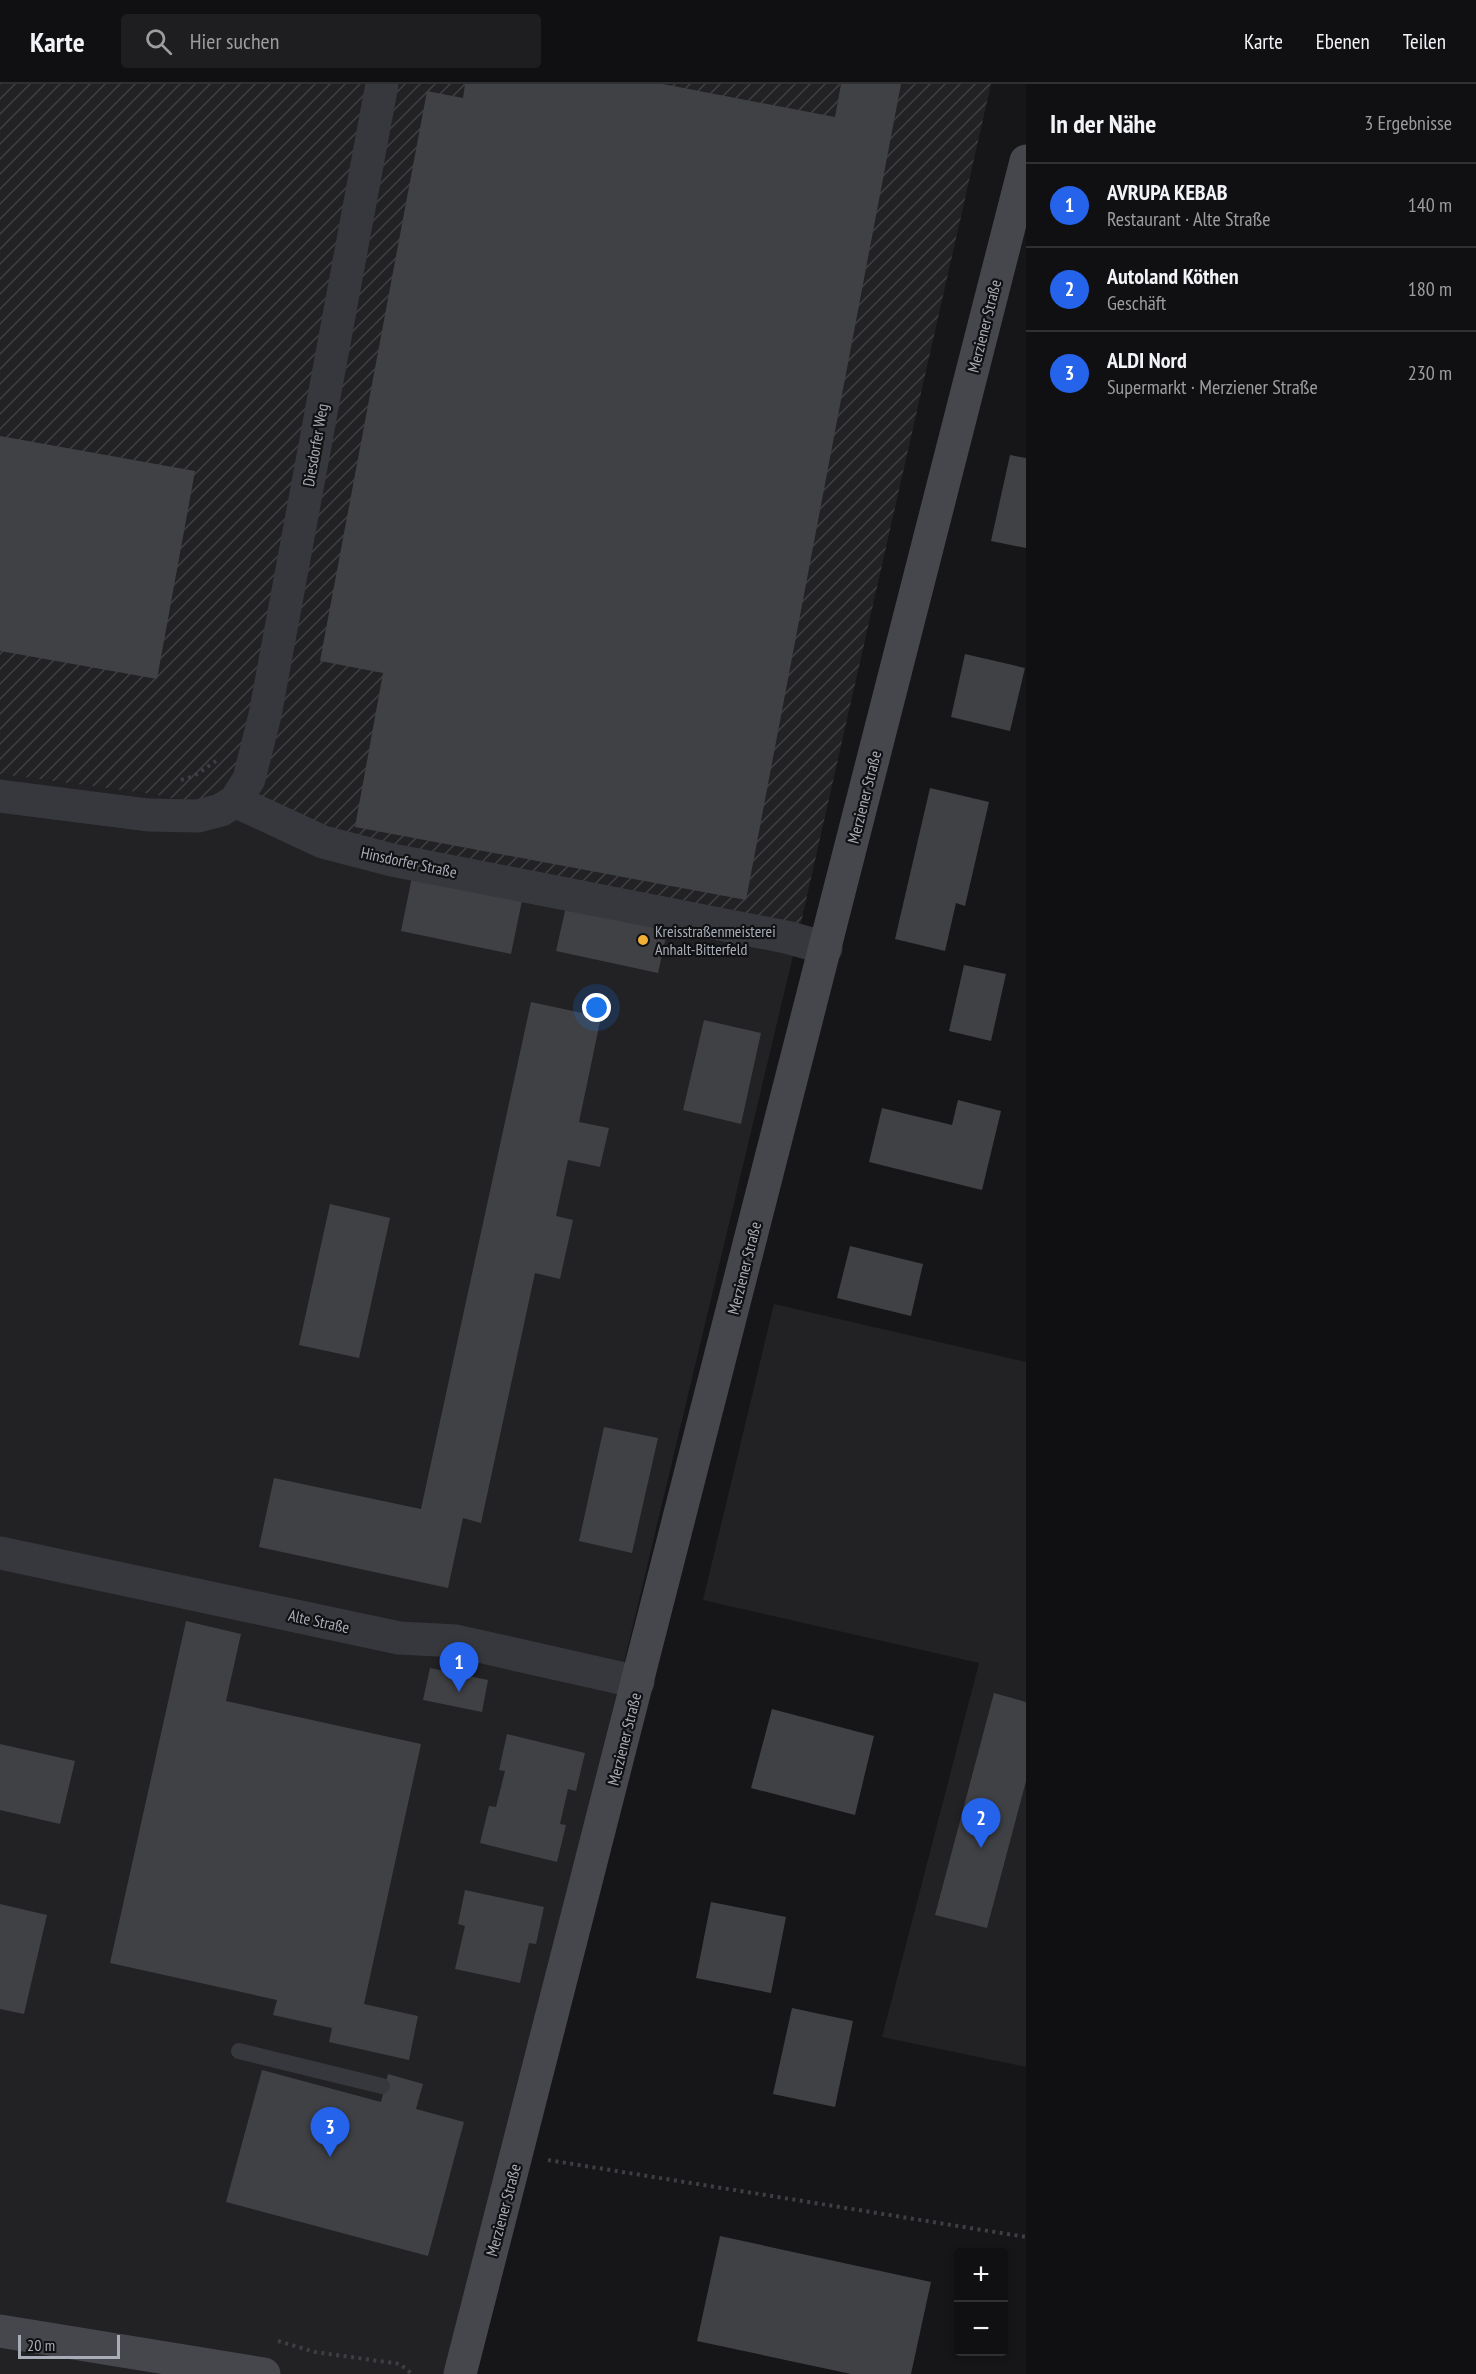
<!DOCTYPE html>
<html lang="de">
<meta charset="utf-8">
<style>
:root{--surface:#101012;--page:#1e1e20;--text:#f1f3f6;--muted:#9c9d9f;--line:#303032;--accent:#2563eb}
body{margin:0;font-family:"PT Sans Narrow",sans-serif;background:var(--page);color:var(--text)}
.controls{position:absolute;right:18px;bottom:18px;display:grid;overflow:hidden;border-radius:6px;box-shadow:0 3px 9px #0003}
.controls button{width:54px;height:54px;display:grid;place-items:center;padding:0;border:0;border-bottom:2px solid var(--line);background:var(--surface);color:var(--text);font:30px sans-serif}
.scale{position:absolute;left:18px;bottom:15px;width:102px;box-sizing:border-box;padding-left:6px;border:3px solid #a8adb8;border-top:0;font-size:16px;line-height:21px;white-space:nowrap;color:#a8adb8;-webkit-text-stroke:4px #111113;paint-order:stroke}
.you{position:absolute;left:597px;top:924px;width:21px;height:21px;margin:-15px;border:4px solid #fff;border-radius:50%;background:#1a73e8;box-shadow:0 0 0 9px #1a73e833}
.badge{display:grid;place-items:center;width:39px;height:39px;border-radius:50%;background:var(--accent);color:#fff;font-size:20px;font-weight:700}
.pin{position:absolute;translate:-50% -50px;filter:drop-shadow(0 2px 3px #0008)}
.pin::after{content:'';position:absolute;top:32px;width:21px;height:18px;background:inherit;clip-path:polygon(0 0,100% 0,50% 100%)}
.list{margin:0;padding:0;list-style:none}
h2{display:flex;justify-content:space-between;align-items:center;height:78px;margin:0;padding:0 24px;font-size:26px}
h2 small{font-size:20px;font-weight:400;color:var(--muted)}
.list li{display:grid;grid-template-columns:39px 1fr auto;gap:18px;align-items:center;box-sizing:border-box;height:84px;padding:0 24px;border-top:2px solid var(--line)}
.list b{display:block;font-size:22px;white-space:nowrap}
.list p{margin:0;font-size:20px;white-space:nowrap;color:var(--muted)}
.list em{font-size:20px;font-style:normal;color:var(--muted)}
.icon{flex:none;width:33px;height:33px;fill:none;stroke:currentColor;stroke-width:2;stroke-linecap:round;stroke-linejoin:round}
.map{position:relative;flex:none;width:1026px;height:2290px;overflow:hidden}
header{display:flex;align-items:center;gap:36px;box-sizing:border-box;height:84px;padding:0 30px;background:var(--surface);border-bottom:2px solid var(--line)}
header strong{font-size:28px}
nav{display:flex;gap:33px;margin-inline-start:auto;font-size:21px}
.search{width:420px;height:54px;background:var(--page);display:flex;align-items:center;gap:15px;box-sizing:border-box;padding:0 21px;border-radius:6px;color:var(--muted);font-size:22px}
main{display:flex}
aside{flex:1;background:var(--surface)}
.map>svg:first-child{display:block}
.built{fill:#222225}
.industrial{fill:url(#industrial-furrows)}
.building{fill:#404145}
.lines{fill:none;stroke-linecap:round;stroke-linejoin:round}
.path{stroke:#3d3f44;stroke-width:4;stroke-dasharray:3 4.5;stroke-linecap:butt}
.lane{stroke:#37383d;stroke-width:16}
.street{stroke:#37383d;stroke-width:33}
.secondary{stroke:#45474d;stroke-width:33}
.poi-dot{fill:#f2b134;stroke:#111113;stroke-width:2}
.labels{text-anchor:middle;dominant-baseline:central;stroke-width:4.5;stroke-linejoin:round;paint-order:stroke}
.street-label{font-size:16px;fill:#a8adb8;stroke:#111113}
.poi-label{font-size:16px;fill:#a8adb8;stroke:#111113;text-anchor:start}
</style>
<header>
<strong>Karte</strong>
<div class="search"><svg class="icon" aria-label="search" viewBox="0 0 24 24"><circle cx="10" cy="10" r="6"/><path d="M15 15l6 6"/></svg>Hier suchen</div>
<nav><a>Karte</a><a>Ebenen</a><a>Teilen</a></nav>
</header>
<main>
<div class="map">
<svg width="1026" height="2290" viewBox="0 0 1026 2290">
<defs>
<pattern id="industrial-furrows" width="10" height="10" patternUnits="userSpaceOnUse" patternTransform="scale(1.5)"><rect width="10" height="10" fill="#222225"/><path d="M-1 1l2-2M0 10L10 0M9 11l2-2" fill="none" stroke="#3f3f43"/></pattern>
</defs>
<rect width="100%" height="100%" fill="#161618"/>
<g class="built">
<polygon points="0,690 152,710 799,847 454,2290 0,2290"/>
<polygon points="774,1220 1026,1278 1026,1983 882,1953 979,1579 703,1516"/>
</g>
<polygon class="industrial" points="0,0 991,0 799,847 152,710 0,690"/>
<g class="building">
<polygon points="465,0 663,0 835,33 841,0 901,0 746,816 355,743 383,589 320,577 427,7 463,14"/>
<polygon points="0,352 195,387 157,595 0,567"/>
<polygon points="1010,371 1026,374 1026,464 991,457"/>
<polygon points="965,570 1025,584 1010,647 951,633"/>
<polygon points="930,704 989,718 965,822 956,819 945,867 895,855"/>
<polygon points="412,793 524,807 511,870 401,847"/>
<polygon points="567,818 669,839 658,889 556,867"/>
<polygon points="964,881 1006,890 991,957 949,947"/>
<polygon points="531,918 601,933 579,1038 609,1044 600,1083 568,1076 556,1132 573,1136 560,1195 535,1189 481,1439 463,1434 448,1504 259,1463 274,1394 421,1425"/>
<polygon points="704,936 761,949 741,1040 683,1026"/>
<polygon points="958,1016 1001,1027 982,1106 869,1078 882,1024 952,1041"/>
<polygon points="330,1120 390,1134 359,1274 299,1261"/>
<polygon points="850,1162 923,1180 911,1232 837,1214"/>
<polygon points="604,1343 658,1354 632,1469 579,1457"/>
<polygon points="186,1537 241,1550 226,1617 421,1660 364,1920 418,1932 409,1976 329,1958 332,1944 273,1931 277,1916 110,1879"/>
<polygon points="430,1584 488,1596 482,1628 423,1616"/>
<polygon points="994,1609 1026,1618 1026,1697 987,1844 935,1831"/>
<polygon points="772,1625 874,1652 855,1731 751,1704"/>
<polygon points="507,1650 585,1669 576,1707 568,1705 560,1740 566,1741 557,1778 480,1759 489,1722 496,1723 505,1687 499,1686"/>
<polygon points="0,1660 75,1677 60,1740 0,1726"/>
<polygon points="465,1806 544,1823 536,1860 529,1859 520,1899 455,1885 465,1842 458,1840"/>
<polygon points="711,1818 786,1833 771,1909 696,1894"/>
<polygon points="0,1820 47,1831 24,1930 0,1925"/>
<polygon points="792,1924 853,1937 835,2023 773,2010"/>
<polygon points="262,1986 381,2018 388,1990 423,2000 416,2025 464,2038 428,2172 226,2118"/>
<polygon points="720,2152 931,2198 911,2290 851,2290 697,2257"/>
</g>
<g class="lines">
<g class="path">
<polyline points="181,696 194,692 216,677"/>
<polyline points="548,2076 1026,2153"/>
<polyline points="278,2257 315,2268 400,2280 412,2290"/>
</g>
<polyline class="lane" points="239,1967 382,2002"/>
<g class="street">
<polyline points="0,712 148,731 198,732 221,726 235,717 249,695 265,631 382,0"/>
<polyline points="235,717 323,758 392,776 786,853 826,864"/>
<polyline points="0,1469 399,1554 456,1557 638,1598"/>
</g>
<g class="secondary">
<polyline points="0,2247 264,2290"/>
<polyline points="460,2290 1026,77"/>
</g>
</g>
<circle class="poi-dot" cx="643" cy="856" r="6"/>
<g class="labels">
<g class="street-label">
<text transform="translate(984 242) rotate(-76)">Merziener Straße</text>
<text transform="translate(315 361) rotate(-80)">Diesdorfer Weg</text>
<text transform="translate(864 713) rotate(-76)">Merziener Straße</text>
<text transform="translate(409 778) rotate(12)">Hinsdorfer Straße</text>
<text transform="translate(744 1184) rotate(-76)">Merziener Straße</text>
<text transform="translate(319 1537) rotate(12)">Alte Straße</text>
<text transform="translate(624 1655) rotate(-76)">Merziener Straße</text>
<text transform="translate(503 2126) rotate(-75)">Merziener Straße</text>
</g>
<g class="poi-label">
<text x="655" y="847">Kreisstraßenmeisterei<tspan x="655" dy="18">Anhalt-Bitterfeld</tspan></text>
</g>
</g>
</svg>
<div class="controls">
<button>+</button>
<button>−</button>
</div>
<div class="scale">20 m</div>
<div class="you"></div>
<div class="pin badge" style="left:459px;top:1608px">1</div>
<div class="pin badge" style="left:981px;top:1764px">2</div>
<div class="pin badge" style="left:330px;top:2073px">3</div>
</div>
<aside>
<h2>In der Nähe<small>3 Ergebnisse</small></h2>
<ul class="list">
<li><span class="badge">1</span><div><b>AVRUPA KEBAB</b><p>Restaurant · Alte Straße</p></div><em>140 m</em></li>
<li><span class="badge">2</span><div><b>Autoland Köthen</b><p>Geschäft</p></div><em>180 m</em></li>
<li><span class="badge">3</span><div><b>ALDI Nord</b><p>Supermarkt · Merziener Straße</p></div><em>230 m</em></li>
</ul>
</aside>
</main>
